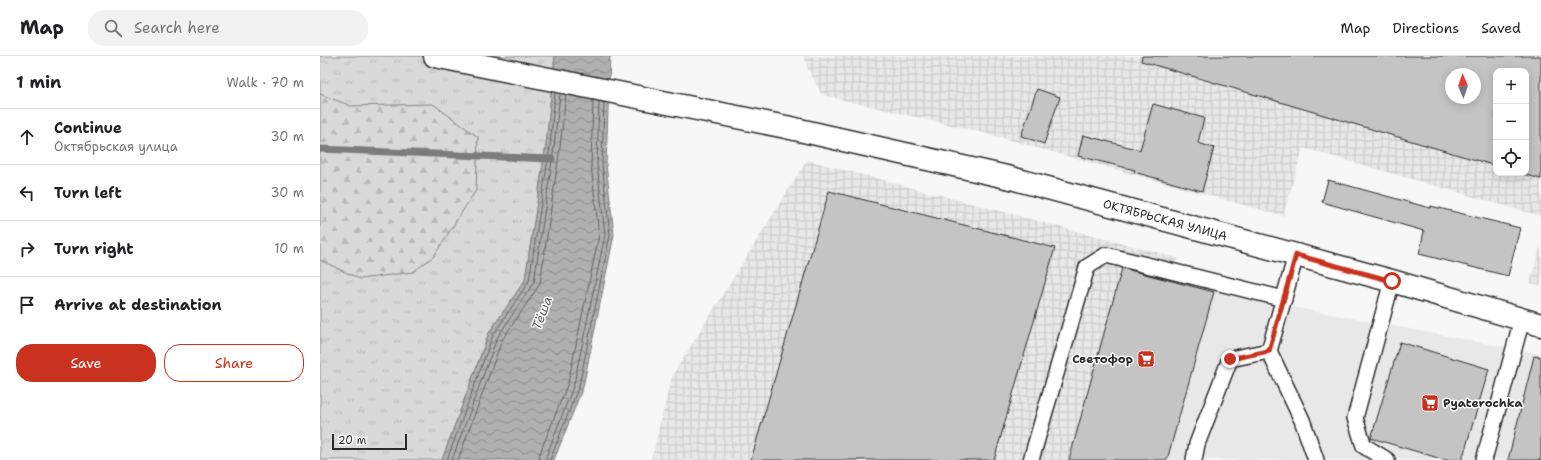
<!DOCTYPE html>
<meta charset="utf-8">
<style>
:root{--surface:#fff;--page:#f2f2f2;--text:#202124;--muted:#757577;--line:#e0e0e0;--accent:#c8321e}
body{margin:0;font-family:"Shantell Sans",sans-serif;background:var(--page);color:var(--text)}
.controls{position:absolute;right:12px;top:12px;display:grid;overflow:hidden;border-radius:8px;box-shadow:0 2px 10px #0003}
.controls button{width:36px;height:36px;display:grid;place-items:center;padding:0;border:0;border-bottom:1px solid var(--line);background:var(--surface);color:var(--text);font:20px sans-serif}
.compass{position:absolute;left:1125px;top:12px;width:36px;height:36px;border-radius:50%;background:var(--surface);box-shadow:0 2px 10px #0003;rotate:358deg}
.scale{position:absolute;left:12px;bottom:10px;width:75px;box-sizing:border-box;padding-left:4px;border:2px solid #2b2b2b;border-top:0;font-size:11px;line-height:14px;white-space:nowrap;color:#2b2b2b;-webkit-text-stroke:3px #fff;paint-order:stroke}
.stop{position:absolute;width:12px;height:12px;margin:-9px;border:3px solid #c8321e;border-radius:50%;background:#fff}
.stop.end{background:#c8321e;border-color:#fff;box-shadow:0 1px 4px #0008}
.list{margin:0;padding:0;list-style:none}
h2{display:flex;justify-content:space-between;align-items:center;height:52px;margin:0;padding:0 16px;font-size:17px}
h2 small{font-size:13px;font-weight:400;color:var(--muted)}
.list li{display:grid;grid-template-columns:26px 1fr auto;gap:12px;align-items:center;box-sizing:border-box;height:56px;padding:0 16px;border-top:1px solid var(--line)}
.list b{display:block;font-size:15px;white-space:nowrap}
.list p{margin:0;font-size:13px;white-space:nowrap;color:var(--muted)}
.list em{font-size:13px;font-style:normal;color:var(--muted)}
.actions{display:flex;gap:8px;padding:12px 16px}
.actions a{flex:1;padding:9px 0;border:1px solid var(--accent);border-radius:16px;text-align:center;font-size:14px;color:var(--accent)}
.actions .main{background:var(--accent);color:#fff}
.icon{flex:none;width:22px;height:22px;fill:none;stroke:currentColor;stroke-width:2;stroke-linecap:round;stroke-linejoin:round}
.map{position:relative;flex:none;width:1221px;height:404px;overflow:hidden}
header{display:flex;align-items:center;gap:24px;box-sizing:border-box;height:56px;padding:0 20px;background:var(--surface);border-bottom:1px solid var(--line)}
header strong{font-size:19px}
nav{display:flex;gap:22px;margin-inline-start:auto;font-size:14px}
.search{width:280px;height:36px;background:var(--page);display:flex;align-items:center;gap:10px;box-sizing:border-box;padding:0 14px;border-radius:16px;color:var(--muted);font-size:15px}
main{display:flex}
aside{flex:1;background:var(--surface)}
.map>svg:first-child{display:block}
.built{fill:#e8e8e8}
.industrial{fill:url(#industrial-grid);fill-rule:evenodd}
.grass{fill:url(#grass-tufts);stroke:#828282}
.forest{fill:url(#forest-firs);stroke:#828282}
.water{fill:url(#water-waves);stroke:#7b7b7b}
.lines{fill:none;stroke-linecap:round;stroke-linejoin:round}
.shore{stroke:#606060;stroke-width:1}
.stream{stroke:#7b7b7b;stroke-width:7}
.building{fill:#c4c4c4;stroke:#2b2b2b;fill-rule:evenodd}
.lane-casing{stroke:#2b2b2b;stroke-width:18}
.primary-casing{stroke:#2b2b2b;stroke-width:25}
.lane{stroke:#fff;stroke-width:15}
.primary{stroke:#fff;stroke-width:22}
.route{stroke:#c8321e;stroke-width:5}
.labels{text-anchor:middle;dominant-baseline:central;stroke-width:3;stroke-linejoin:round;paint-order:stroke}
.street-label{font-size:12px;fill:#2b2b2b;stroke:#fff}
.poi-label{font-size:12px;font-weight:bold;fill:#2b2b2b;stroke:#fff;text-anchor:end}
.water-label{font-size:13px;font-style:italic;fill:#5a5a5a;stroke:#fff}
</style>
<header>
<strong>Map</strong>
<div class="search"><svg class="icon" aria-label="search" viewBox="0 0 24 24"><circle cx="10" cy="10" r="6"/><path d="M15 15l6 6"/></svg>Search here</div>
<nav><a>Map</a><a>Directions</a><a>Saved</a></nav>
</header>
<main>
<aside>
<h2>1 min<small>Walk · 70 m</small></h2>
<ul class="list">
<li><svg class="icon" aria-label="ahead" viewBox="0 0 24 24"><path d="M12 20V5M6 11l6-6 6 6"/></svg><div><b>Continue</b><p>Октябрьская улица</p></div><em>30 m</em></li>
<li><svg class="icon" aria-label="left" viewBox="0 0 24 24"><path d="M17 20v-9H6M10 6l-5 5 5 5"/></svg><div><b>Turn left</b></div><em>30 m</em></li>
<li><svg class="icon" aria-label="right" viewBox="0 0 24 24"><path d="M7 20v-9h11M14 6l5 5-5 5"/></svg><div><b>Turn right</b></div><em>10 m</em></li>
<li><svg class="icon" aria-label="arrive" viewBox="0 0 24 24"><path d="M6 21V4h12l-3 4 3 4H6"/></svg><div><b>Arrive at destination</b></div></li>
</ul>
<div class="actions"><a class="main">Save</a><a>Share</a></div>
</aside>
<div class="map">
<svg width="1221" height="404" viewBox="0 0 1221 404">
<defs>
<pattern id="industrial-grid" width="8" height="8" patternUnits="userSpaceOnUse"><rect width="8" height="8" fill="#e8e8e8"/><path d="M0 4h8M4 0v8" fill="none" stroke="#c7c7c7"/></pattern>
<pattern id="grass-tufts" width="24" height="20" patternUnits="userSpaceOnUse"><rect width="24" height="20" fill="#d9d9d9"/><path d="M3 7l-1-3M5 7V3M7 7l1-3M15 17l-1-3M17 17v-4M19 17l1-3" fill="none" stroke="#bababa"/></pattern>
<pattern id="forest-firs" width="22" height="20" patternUnits="userSpaceOnUse"><rect width="22" height="20" fill="#d9d9d9"/><path d="M5 1l3.5 6h-7zM16 11l3.5 6h-7z" fill="#bababa"/></pattern>
<pattern id="water-waves" width="16" height="10" patternUnits="userSpaceOnUse"><rect width="16" height="10" fill="#b0b0b0"/><path d="M0 5q4-4 8 0t8 0" fill="none" stroke="#8f8f8f"/></pattern>
</defs>
<rect width="100%" height="100%" fill="#f7f7f7"/>
<filter id="ink" filterUnits="userSpaceOnUse"><feTurbulence type="fractalNoise" baseFrequency=".025" numOctaves="2"/><feDisplacementMap in="SourceGraphic" scale="8" xChannelSelector="R" yChannelSelector="G"/><feConvolveMatrix kernelMatrix="1 2 1 2 8 2 1 2 1" color-interpolation-filters="sRGB"/></filter>
<g filter="url(#ink)">
<polygon class="built" points="894,236 1221,298 1221,404 847,404"/>
<g class="industrial">
<path d="M 484,0 L 1221,0 L 1221,160 L 983,92 L 963,160 L 668,78 L 502,39 L 488,13 ZM 1176,15 L 1206,15 L 1206,117 L 1176,117 ZM 1131,18 L 1155,18 L 1155,42 L 1131,42 Z"/>
<polygon points="487,104 858,202 852,225 802,212 749,404 331,404 352,320"/>
<polygon points="1221,189 1221,229 1210,227"/>
</g>
<polygon class="grass" points="0,0 235,0 226,89 205,224 169,277 122,404 0,404"/>
<polygon class="forest" points="0,38 31,50 113,48 158,81 156,134 114,200 93,216 40,223 0,204"/>
<polygon class="water" points="235,0 290,0 286,108 294,179 263,331 234,404 122,404 169,277 205,224 226,89"/>
<g class="lines">
<g class="shore">
<polyline points="127,404 173,279 209,225 230,90 235,37"/>
<polyline points="132,404 177,282 214,226 234,91 240,38"/>
<polyline points="138,404 182,284 220,228 240,91 246,39"/>
<polyline points="219,404 220,397 248,327 279,179 271,109 273,44"/>
<polyline points="225,404 254,328 285,179 277,108 279,45"/>
<polyline points="230,404 259,330 290,179 282,108 284,46"/>
</g>
<polyline class="stream" points="0,93 232,103"/>
</g>
<g class="building">
<path d="M 822,0 L 1221,0 L 1221,123 L 1199,117 L 1206,117 L 1206,15 L 1176,15 L 1176,110 L 821,5 ZM 1131,18 L 1155,18 L 1155,42 L 1131,42 Z"/>
<polygon points="717,33 740,41 724,88 701,80"/>
<polygon points="833,48 884,62 878,87 894,92 882,135 814,116 815,114 758,100 763,79 820,94"/>
<polygon points="1008,124 1110,152 1111,150 1200,172 1188,220 1099,198 1104,175 1002,146"/>
<polygon points="509,135 735,192 674,404 431,404"/>
<polygon points="802,212 894,236 847,404 749,404"/>
<polygon points="1080,286 1169,313 1142,404 1125,404 1051,382"/>
<polygon points="1214,300 1221,301 1221,404 1188,404"/>
</g>
<g class="lines">
<defs>
<g id="lane">
<polyline points="976,199 949,295 982,364 996,404"/>
<polyline points="711,404 767,211 786,199 964,243"/>
<polyline points="874,404 877,388 910,303 949,295"/>
<polyline points="1067,404 1044,390 1035,362 1072,225"/>
<polyline points="1164,404 1202,263"/>
</g>
<polyline id="primary" points="115,0 466,71 691,122 1072,225 1221,269"/>
</defs>
<use href="#lane" class="lane-casing"/>
<use href="#primary" class="primary-casing"/>
<use href="#lane" class="lane"/>
<use href="#primary" class="primary"/>
</g>
</g>
<g class="lines" filter="url(#ink)">
<polyline class="route" points="910,303 949,295 976,199 1072,225"/>
</g>
<defs>
<symbol id="supermarket-square" viewBox="-11 -11 22 22"><rect x="-9" y="-9" width="18" height="18" rx="4" fill="#c8321e" stroke="#fff"/><path d="M-6-5.5h2.5l.6 2H6L4.5 2H-2.5L-4.4-4H-6ZM-1.5 3.2a1.3 1.3 0 1 0 .1 0ZM3 3.2a1.3 1.3 0 1 0 .1 0Z" fill="#fff"/></symbol>
</defs>
<g fill-rule="evenodd">
<use href="#supermarket-square" x="816" y="293" width="20" height="20"/>
<use href="#supermarket-square" x="1100" y="337" width="20" height="20"/>
</g>
<g class="labels">
<g class="street-label">
<text transform="translate(845 164) rotate(15)">ОКТЯБРЬСКАЯ УЛИЦА</text>
</g>
<g class="poi-label">
<text x="813" y="303">Светофор</text>
<text x="1123" y="347" text-anchor="start">Pyaterochka</text>
</g>
<g class="water-label">
<text transform="translate(222 257) rotate(-69)">Тёша</text>
</g>
</g>
</svg>
<div class="controls">
<button>+</button>
<button>−</button>
<button><svg class="icon" aria-label="locate" viewBox="0 0 24 24"><circle cx="12" cy="12" r="6"/><path d="M12 2v4M12 18v4M2 12h4M18 12h4"/></svg></button>
</div>
<svg class="compass" viewBox="-18 -18 36 36"><path d="M0-13l5 13h-10z" fill="#e53935"/><path d="M0 13l5-13h-10z" fill="#757577"/></svg>
<div class="scale">20 m</div>
<div class="stop" style="left:1072px;top:225px"></div>
<div class="stop end" style="left:910px;top:303px"></div>
</div>
</main>
